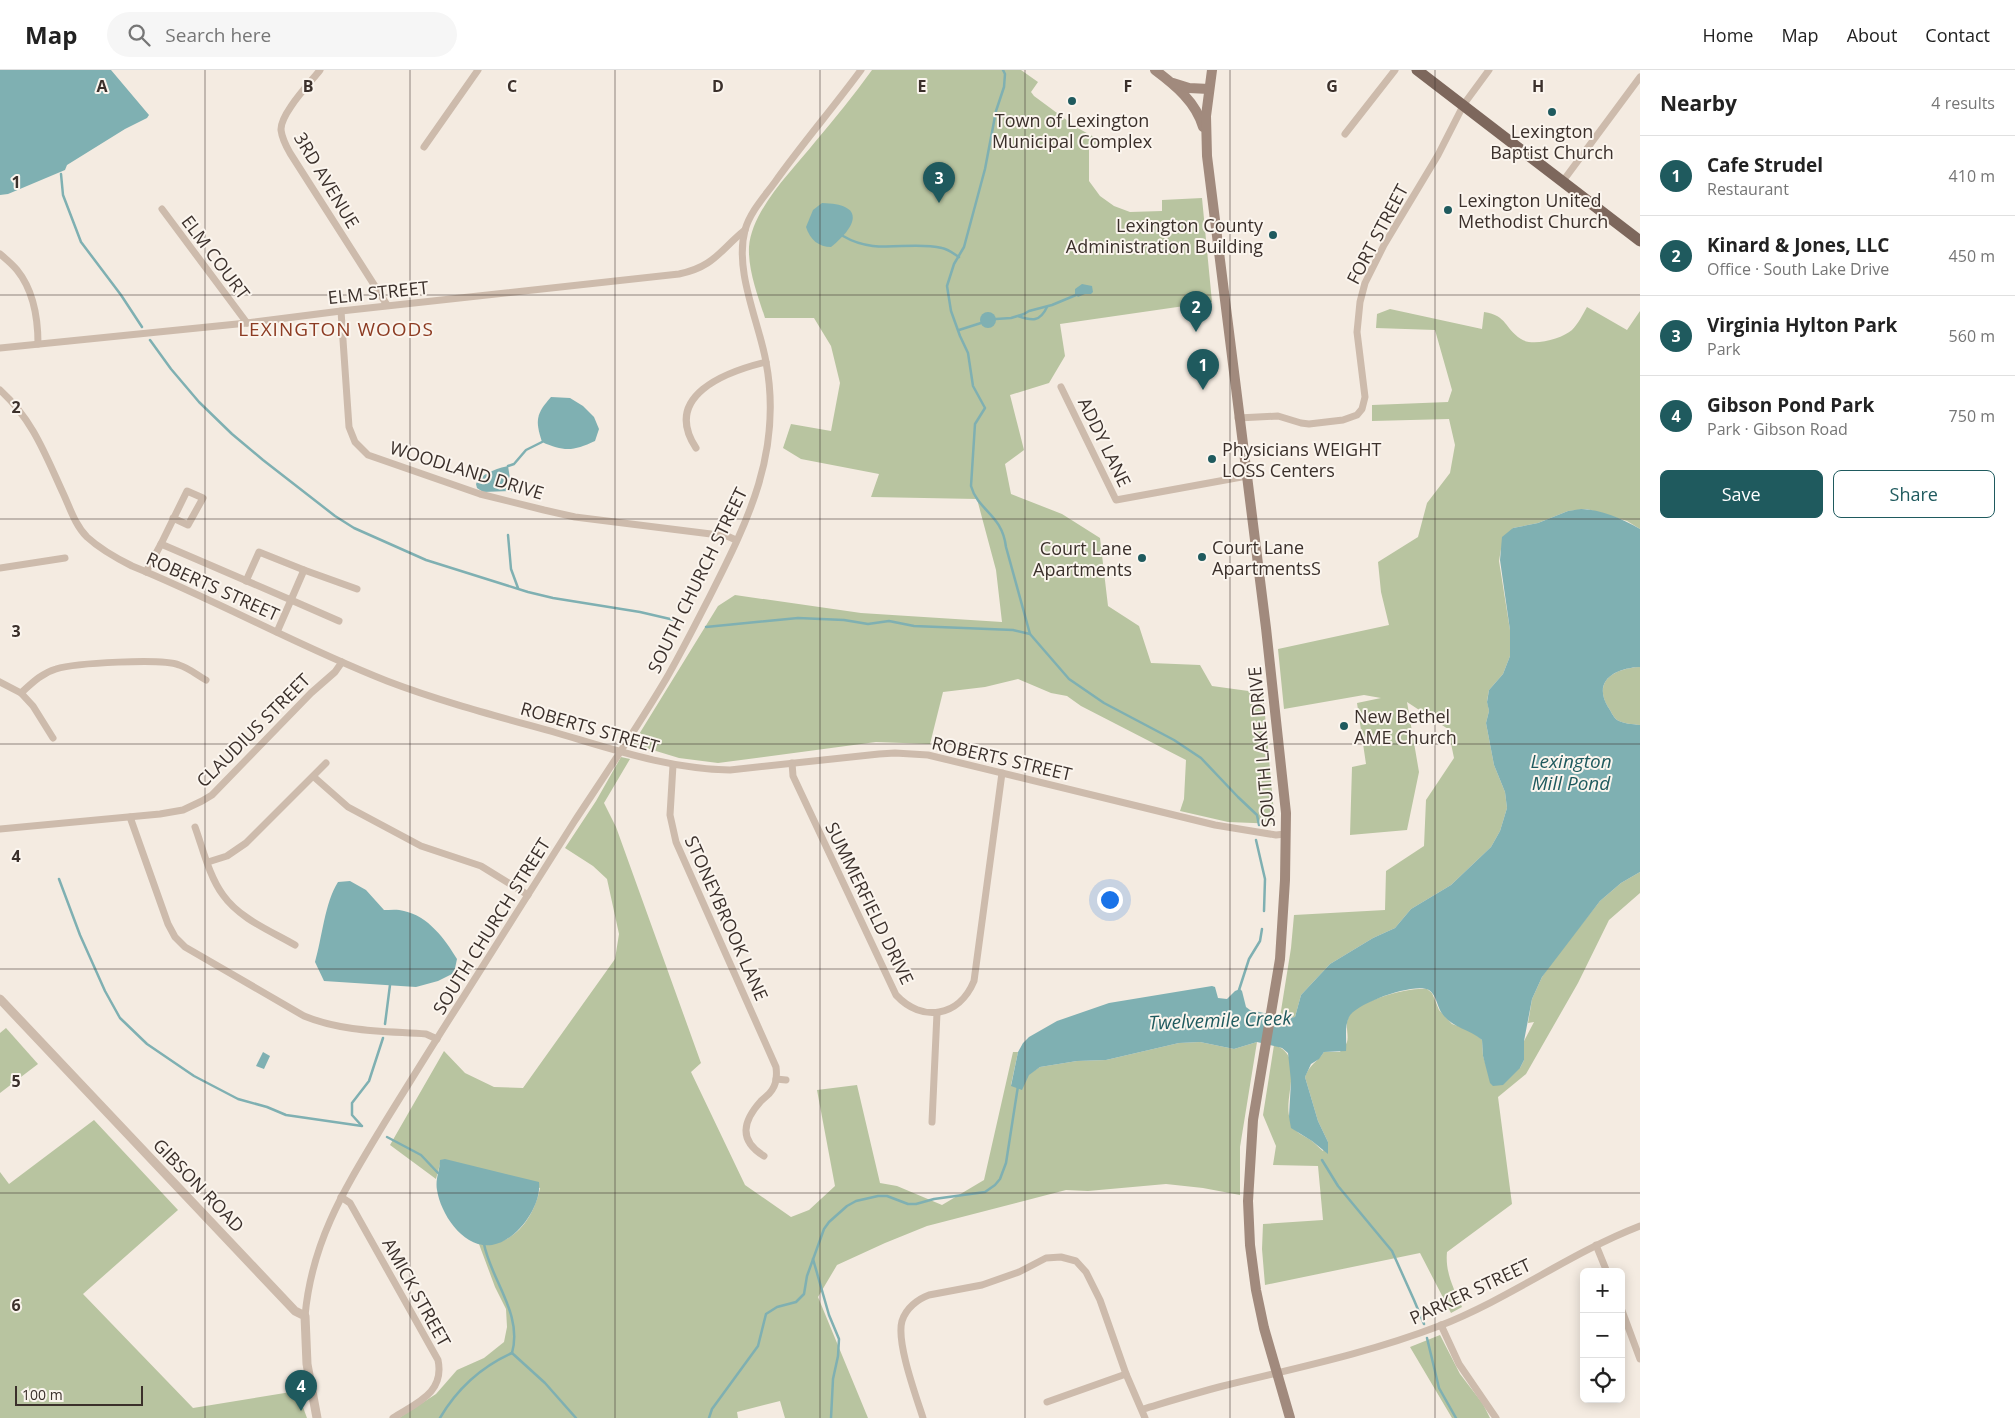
<!DOCTYPE html>
<meta charset="utf-8">
<style>
:root{--surface:#fff;--page:#f6f6f6;--text:#222;--muted:#767676;--line:#e0e0e0;--accent:#1f5a5e}
body{margin:0;font-family:"Open Sans",sans-serif;background:var(--page);color:var(--text)}
.controls{position:absolute;right:15px;bottom:15px;display:grid;overflow:hidden;border-radius:8px;box-shadow:0 2px 12px #0003}
.controls button{width:45px;height:45px;display:grid;place-items:center;padding:0;border:0;border-bottom:1px solid var(--line);background:var(--surface);color:var(--text);font:25px sans-serif}
.scale{position:absolute;left:15px;bottom:12px;width:128px;box-sizing:border-box;padding-left:5px;border:2px solid #3b302b;border-top:0;font-size:14px;line-height:18px;white-space:nowrap;color:#3b302b;-webkit-text-stroke:4px #fbf5ee;paint-order:stroke}
.you{position:absolute;left:1109px;top:829px;width:18px;height:18px;margin:-12px;border:4px solid #fff;border-radius:50%;background:#1a73e8;box-shadow:0 0 0 8px #1a73e833}
.badge{display:grid;place-items:center;width:32px;height:32px;border-radius:50%;background:var(--accent);color:#fff;font-size:16px;font-weight:700}
.pin{position:absolute;translate:-50% -41px;filter:drop-shadow(0 1px 2px #0008)}
.pin::after{content:'';position:absolute;top:26px;width:18px;height:15px;background:inherit;clip-path:polygon(0 0,100% 0,50% 100%)}
.list{margin:0;padding:0;list-style:none}
h2{display:flex;justify-content:space-between;align-items:center;height:65px;margin:0;padding:0 20px;font-size:21px}
h2 small{font-size:16px;font-weight:400;color:var(--muted)}
.list li{display:grid;grid-template-columns:32px 1fr auto;gap:15px;align-items:center;box-sizing:border-box;height:80px;padding:0 20px;border-top:1px solid var(--line)}
.list b{display:block;font-size:19px;white-space:nowrap}
.list p{margin:0;font-size:16px;white-space:nowrap;color:var(--muted)}
.list em{font-size:16px;font-style:normal;color:var(--muted)}
.actions{display:flex;gap:10px;padding:15px 20px}
.actions a{flex:1;padding:11px 0;border:1px solid var(--accent);border-radius:8px;text-align:center;font-size:18px;color:var(--accent)}
.actions .main{background:var(--accent);color:#fff}
.icon{flex:none;width:28px;height:28px;fill:none;stroke:currentColor;stroke-width:2;stroke-linecap:round;stroke-linejoin:round}
.map{position:relative;flex:none;width:1640px;height:1348px;overflow:hidden}
header{display:flex;align-items:center;gap:30px;box-sizing:border-box;height:70px;padding:0 25px;background:var(--surface);border-bottom:1px solid var(--line)}
header strong{font-size:24px}
nav{display:flex;gap:28px;margin-inline-start:auto;font-size:18px}
.search{width:350px;height:45px;background:var(--page);display:flex;align-items:center;gap:12px;box-sizing:border-box;padding:0 18px;border-radius:28px;color:var(--muted);font-size:19px}
main{display:flex}
aside{flex:1;background:var(--surface)}
.map>svg:first-child{display:block}
.green{fill:#b8c4a0}
.water{fill:#7fb0b2}
.lines{fill:none;stroke-linecap:round;stroke-linejoin:round}
.stream{stroke:#7fb0b2;stroke-width:2.5}
.minor{stroke:#cdbbac;stroke-width:7}
.tertiary{stroke:#cdbbac;stroke-width:9}
.secondary{stroke:#a18a7d;stroke-width:10}
.primary{stroke:#7d675c;stroke-width:11}
.grid{fill:none;stroke:#3b302b;stroke-width:1;stroke-opacity:0.55}
.poi-dot{fill:#1f5a5e;stroke:#fbf5ee;stroke-width:2}
.labels{text-anchor:middle;dominant-baseline:central;stroke-width:4;stroke-linejoin:round;paint-order:stroke}
.poi-label{font-size:18px;fill:#3b302b;stroke:#fbf5ee;text-anchor:start}
.street-label{font-size:18px;fill:#3b302b;stroke:#fbf5ee}
.neighbourhood-label{font-size:19px;letter-spacing:1px;fill:#8c3b22;stroke:#fbf5ee}
.water-label{font-size:19px;font-style:italic;fill:#1f5a5e;stroke:#fbf5ee}
.grid-label{font-size:16px;text-anchor:middle;font-weight:bold;fill:#3b302b;stroke:#fbf5ee;stroke-width:4;stroke-linejoin:round;paint-order:stroke}
</style>
<header>
<strong>Map</strong>
<div class="search"><svg class="icon" aria-label="search" viewBox="0 0 24 24"><circle cx="10" cy="10" r="6"/><path d="M15 15l6 6"/></svg>Search here</div>
<nav><a>Home</a><a>Map</a><a>About</a><a>Contact</a></nav>
</header>
<main>
<div class="map">
<svg width="1640" height="1348" viewBox="0 0 1640 1348">
<rect width="100%" height="100%" fill="#f4ebe1"/>
<g class="green">
<path d="M 872,0 L 1021,0 L 1038,12 L 1031,22 L 1034,26 L 1076,57 L 1101,71 L 1099,78 L 1089,79 L 1089,111 L 1100,126 L 1114,136 L 1130,142 L 1162,141 L 1162,130 L 1202,128 L 1212,232 L 1060,254 L 1065,286 L 1049,313 L 1010,325 L 1024,380 L 1005,394 L 1011,424 L 1062,444 L 1100,468 L 1108,536 L 1139,556 L 1151,593 L 1200,595 L 1212,616 L 1263,623 L 1275,754 L 1228,752 L 1180,741 L 1184,729 L 1186,690 L 1081,636 L 1067,626 L 1051,623 L 1018,609 L 985,617 L 943,622 L 930,674 L 876,672 L 718,693 L 679,688 L 633,674 L 718,536 L 735,525 L 861,543 L 1002,552 L 996,500 L 977,429 L 871,427 L 879,404 L 801,389 L 783,378 L 791,354 L 831,361 L 840,313 L 831,276 L 814,248 L 765,248 C 758,226 748,201 749,177 C 752,139 792,101 815,72 C 835,48 854,25 872,0 Z"/>
<path d="M 1587,237 L 1627,260 L 1640,241 L 1640,459 L 1627,451 L 1587,439 L 1568,441 L 1538,453 L 1513,458 L 1501,479 L 1499,491 L 1510,560 L 1510,586 L 1503,604 L 1489,620 L 1487,631 L 1489,641 L 1486,653 L 1494,695 L 1505,722 L 1507,738 L 1500,761 L 1491,777 L 1451,815 L 1411,839 L 1395,858 L 1373,868 L 1330,894 L 1301,925 L 1295,947 L 1288,948 L 1280,947 L 1291,878 L 1294,845 L 1385,840 L 1386,801 L 1424,776 L 1426,730 L 1454,688 L 1448,659 L 1407,632 L 1419,702 L 1407,760 L 1350,765 L 1352,697 L 1366,694 L 1357,633 L 1381,628 L 1364,625 L 1284,639 L 1278,579 L 1389,555 L 1381,522 L 1378,492 L 1418,467 L 1427,433 L 1450,403 L 1455,375 L 1449,349 L 1372,351 L 1372,335 L 1448,332 L 1452,320 L 1435,260 L 1376,258 L 1377,244 L 1390,239 L 1482,259 L 1484,242 C 1508,246 1504,258 1521,269 C 1532,277 1562,269 1572,260 C 1578,254 1583,244 1587,237 Z"/>
<path d="M 1640,597 L 1640,655 C 1632,654 1624,654 1617,650 C 1613,647 1611,641 1608,637 C 1592,610 1616,598 1640,597 Z"/>
<path d="M 621,687 L 630,689 L 604,733 L 616,757 L 701,993 L 691,1002 L 745,1115 L 791,1147 L 809,1140 L 835,1116 L 817,1020 L 857,1015 L 880,1113 L 897,1116 L 942,1135 L 984,1110 L 1013,982 L 1018,982 L 1011,1015 L 1040,997 L 1077,991 L 1106,990 L 1179,973 L 1200,972 L 1234,979 L 1257,972 L 1240,1077 L 1240,1125 L 1203,1118 L 1166,1114 L 1088,1121 L 1066,1120 L 927,1156 L 885,1173 L 837,1195 L 818,1227 L 868,1348 L 785,1348 L 780,1331 L 737,1342 L 738,1348 L 399,1348 L 436,1324 L 457,1300 L 484,1288 L 504,1272 L 507,1257 L 506,1239 L 495,1217 L 479,1174 C 513,1178 534,1148 540,1118 L 440,1094 L 436,1109 L 390,1075 L 444,981 L 465,1003 L 494,1017 L 523,1018 L 615,889 L 619,864 L 607,809 L 593,796 L 565,778 L 596,731 Z"/>
<path d="M 1640,802 L 1640,823 L 1609,850 L 1578,913 L 1526,1004 L 1498,1027 L 1512,1134 L 1447,1182 C 1445,1203 1454,1219 1462,1237 L 1451,1243 L 1420,1183 L 1265,1215 L 1262,1179 L 1263,1154 L 1323,1150 L 1318,1096 L 1273,1095 L 1276,1076 L 1263,1045 L 1274,975 C 1307,985 1282,1028 1290,1049 C 1295,1064 1300,1063 1312,1071 C 1316,1074 1319,1078 1323,1081 L 1328,1072 L 1318,1051 L 1305,1007 C 1309,995 1317,992 1324,982 L 1340,982 C 1342,979 1346,975 1347,972 C 1349,965 1345,956 1348,948 C 1354,931 1410,917 1427,919 L 1432,923 L 1439,940 L 1452,954 L 1472,961 L 1482,970 L 1483,986 L 1487,998 L 1520,998 L 1524,990 L 1524,971 L 1534,952 L 1528,953 L 1532,929 L 1542,907 L 1555,888 L 1600,831 L 1621,813 Z"/>
<polygon points="6,958 38,994 0,1023 0,963"/>
<polygon points="94,1050 178,1140 83,1224 193,1338 297,1321 307,1348 0,1348 0,1102 9,1114"/>
<polygon points="1440,1265 1460,1304 1483,1334 1490,1348 1452,1348 1410,1277"/>
</g>
<g class="water">
<polygon points="0,0 111,0 149,45 147,48 125,59 67,95 65,100 8,124 0,125"/>
<path d="M 822,133 C 865,134 858,155 831,177 C 819,177 810,170 806,157 L 813,140 Z"/>
<polygon points="1082,214 1092,216 1093,222 1091,224 1085,224 1078,227 1075,224 1075,219"/>
<circle cx="988" cy="250" r="8"/>
<path d="M 551,327 L 570,328 L 583,336 L 594,347 L 599,359 L 595,371 C 574,381 564,382 542,372 C 535,350 536,344 551,327 Z"/>
<path d="M 508,396 L 512,421 L 483,422 L 477,418 L 476,414 C 480,404 498,398 508,396 Z"/>
<path d="M 1581,439 C 1600,439 1623,449 1640,459 L 1640,597 C 1616,598 1592,610 1608,637 C 1611,641 1613,647 1617,650 C 1624,654 1632,654 1640,655 L 1640,802 L 1621,813 L 1600,831 L 1542,907 L 1532,929 L 1524,971 L 1524,990 L 1520,998 L 1503,1015 L 1493,1016 L 1490,1013 L 1483,986 L 1482,970 C 1469,959 1454,958 1444,946 C 1437,939 1437,925 1429,920 C 1415,912 1356,933 1349,947 C 1344,957 1347,970 1346,981 L 1324,982 L 1319,989 L 1311,994 L 1305,1007 L 1318,1051 L 1328,1072 L 1328,1084 L 1312,1071 L 1291,1058 L 1289,1047 L 1291,1011 L 1288,983 L 1282,978 L 1257,972 L 1234,979 L 1200,972 L 1179,973 L 1106,990 L 1077,991 L 1040,997 L 1029,1005 L 1022,1020 L 1011,1016 L 1018,982 L 1023,973 L 1029,967 L 1057,951 L 1109,933 L 1212,916 L 1215,917 L 1218,928 L 1227,929 L 1235,921 L 1240,919 L 1242,921 L 1246,937 L 1250,940 L 1288,948 L 1295,947 L 1301,925 L 1330,894 L 1373,868 L 1395,858 L 1411,839 L 1451,815 L 1491,777 L 1500,761 L 1507,738 L 1505,722 L 1494,695 L 1486,653 L 1489,641 L 1487,632 L 1489,620 L 1503,604 L 1510,586 L 1510,560 L 1500,490 L 1502,467 L 1513,458 L 1538,453 L 1568,441 Z"/>
<path d="M 350,811 L 366,820 L 384,840 C 390,840 398,839 404,841 C 428,846 445,869 457,889 L 454,903 L 438,911 L 416,917 L 324,911 L 315,892 C 322,868 325,832 338,812 Z"/>
<polygon points="263,982 270,986 264,999 256,996"/>
<path d="M 445,1089 L 539,1112 C 542,1136 517,1171 492,1175 C 464,1179 441,1145 437,1120 C 435,1109 440,1100 440,1090 Z"/>
</g>
<g class="lines">
<g class="stream">
<path d="M 1003,0 L 1005,4 L 1004,17 L 996,41 L 985,99 L 964,177 L 954,194 L 947,216 L 951,241 L 960,266 L 968,283 L 973,316 L 985,338 L 975,354 L 971,416 C 978,441 1002,444 1006,477 L 1030,564 L 1069,609 L 1104,633 L 1174,670 L 1201,688 L 1238,727 L 1257,745 L 1259,755"/>
<polyline points="61,104 63,125 81,172 121,225 142,257"/>
<path d="M 843,166 C 877,186 907,170 942,178 C 948,179 954,184 959,187"/>
<path d="M 1018,246 C 1032,251 1040,252 1047,237"/>
<polyline points="996,249 1011,248 1024,244 1029,241 1052,235 1076,225"/>
<polyline points="959,260 981,253"/>
<polyline points="150,270 171,299 199,332 232,364 263,390 335,446 354,458 426,490 528,522 553,528 640,542 683,552"/>
<polyline points="508,396 514,394 526,380 542,372"/>
<polyline points="508,465 511,499 518,518"/>
<polyline points="706,557 798,548 844,550 868,554 889,551 914,556 1013,560 1030,564"/>
<polyline points="1256,770 1265,809 1264,841"/>
<polyline points="59,809 80,865 105,921 120,948 147,974 194,1006 238,1029 267,1037 286,1045 362,1056"/>
<polyline points="1239,920 1249,889 1260,871 1262,859"/>
<polyline points="385,954 390,915"/>
<polyline points="361,1055 352,1045 352,1033 369,1011 383,968"/>
<polyline points="387,1067 421,1085 438,1103"/>
<polyline points="1322,1090 1338,1116 1392,1181 1414,1230 1424,1254"/>
<path d="M 484,1174 C 491,1210 523,1244 512,1283"/>
<polyline points="813,1189 829,1245 839,1269 838,1286 833,1309 831,1348"/>
<polyline points="1427,1268 1439,1318 1456,1348"/>
<polyline points="512,1283 545,1313 576,1348"/>
<path d="M 440,1348 C 457,1319 481,1297 512,1283"/>
<polyline points="709,1348 712,1339 758,1276 766,1244 777,1237 796,1232 804,1224 807,1206 824,1159 829,1152 847,1136 856,1131 878,1126 887,1126 908,1134 916,1134 934,1129 985,1122 995,1115 1000,1109 1006,1093 1018,1016"/>
</g>
<g class="minor">
<path d="M 320,0 C 310,13 280,44 281,60 C 282,68 286,76 290,83 L 387,235"/>
<polyline points="1345,64 1395,0"/>
<polyline points="424,77 478,0"/>
<polyline points="1563,111 1640,7"/>
<polyline points="162,139 247,253"/>
<path d="M 0,184 C 6,189 12,194 17,200 C 34,221 38,249 38,274"/>
<polyline points="341,241 349,357 355,372 368,385 480,424 544,440 575,447 727,466 736,470"/>
<path d="M 0,278 L 247,253 L 341,241 L 679,204 C 714,197 720,180 745,160"/>
<polyline points="1061,317 1116,430 1247,406"/>
<path d="M 0,320 C 33,350 45,384 63,423 C 70,438 75,455 87,467 C 100,479 116,488 132,496 C 218,531 300,577 387,611 C 442,632 500,647 557,663 C 615,680 670,699 730,700 L 879,684 L 895,683 L 928,685 L 1215,755 L 1276,765 L 1285,764"/>
<polyline points="1238,348 1278,346 1301,353 1309,354 1343,350 1357,345 1362,339 1365,327 1357,262 1360,232 1365,213 1384,175 1438,85 1464,34 1489,0"/>
<path d="M 696,378 C 662,326 725,302 766,292"/>
<polyline points="173,448 188,455 203,428 187,421 161,474 291,530 277,562"/>
<polyline points="0,498 65,488"/>
<polyline points="146,502 161,474"/>
<polyline points="246,511 259,482 304,500"/>
<polyline points="339,551 291,530 304,500 357,519"/>
<polyline points="0,612 21,623 33,636 53,668"/>
<path d="M 21,623 C 32,613 42,603 56,599 C 75,593 162,588 179,595 C 189,598 197,605 206,610"/>
<path d="M 792,693 L 793,706 L 896,925 C 922,953 959,947 974,911 L 1002,703"/>
<path d="M 673,695 L 670,745 L 676,772 L 776,997 C 777,1005 777,1013 772,1020 C 769,1025 765,1027 761,1031 C 743,1051 738,1070 764,1086"/>
<polyline points="314,707 348,737 421,776 481,796 528,825"/>
<path d="M 130,747 L 168,854 L 175,867 L 185,877 L 304,946 C 343,962 385,961 426,964 L 437,969"/>
<path d="M 195,757 C 203,779 209,806 223,825 C 240,849 271,861 295,875"/>
<polyline points="0,759 160,744 183,740 202,731 212,725 311,623 335,602 342,592"/>
<polyline points="208,792 227,786 246,773 326,693"/>
<polyline points="776,1009 786,1010"/>
<polyline points="932,1052 937,943"/>
<path d="M 341,1127 L 350,1133 L 438,1290 C 445,1323 416,1333 393,1348"/>
<polyline points="1596,1175 1607,1202"/>
<polyline points="1621,1238 1640,1289"/>
<path d="M 305,1246 C 312,1169 346,1117 385,1052 C 411,1010 437,968 464,926 C 501,868 537,810 574,752 C 605,705 637,658 666,609 C 681,583 695,555 709,528 C 748,451 783,381 766,292 C 759,252 734,201 745,160 C 750,142 764,127 775,112 C 802,74 833,38 861,0"/>
<polyline points="1441,1255 1459,1294 1496,1348"/>
<polyline points="1047,1332 1126,1304"/>
<path d="M 1143,1339 C 1170,1331 1196,1323 1223,1316 C 1296,1298 1369,1283 1439,1256 C 1509,1229 1570,1183 1640,1156"/>
<path d="M 923,1348 C 916,1326 896,1272 902,1251 C 906,1238 918,1229 929,1225 L 982,1215 L 1019,1202 L 1046,1188 L 1061,1187 L 1076,1191 L 1086,1202 L 1100,1230 L 1126,1304 L 1145,1348"/>
</g>
<polyline class="tertiary" points="0,929 295,1241 305,1246 307,1294 317,1348"/>
<g class="secondary">
<path d="M 1155,0 C 1175,15 1196,32 1203,57"/>
<polyline points="1212,0 1206,46 1207,86 1266,558 1286,743 1285,810 1280,889 1253,1050 1248,1131 1250,1175 1256,1220 1264,1258 1290,1348"/>
<polyline points="1173,13 1189,18 1209,19"/>
</g>
<polyline class="primary" points="1417,0 1640,171"/>
</g>
<path class="grid" d="M 205,0 L 205,1348M 410,0 L 410,1348M 615,0 L 615,1348M 820,0 L 820,1348M 1025,0 L 1025,1348M 1230,0 L 1230,1348M 1435,0 L 1435,1348M 0,225 L 1640,225M 0,449 L 1640,449M 0,674 L 1640,674M 0,899 L 1640,899M 0,1123 L 1640,1123"/>
<g class="poi-dot">
<circle cx="1072" cy="31" r="5"/>
<circle cx="1552" cy="42" r="5"/>
<circle cx="1448" cy="140" r="5"/>
<circle cx="1273" cy="165" r="5"/>
<circle cx="1212" cy="389" r="5"/>
<circle cx="1202" cy="487" r="5"/>
<circle cx="1142" cy="488" r="5"/>
<circle cx="1344" cy="656" r="5"/>
</g>
<g class="labels">
<g class="poi-label">
<text x="1072" y="50" text-anchor="middle">Town of Lexington<tspan x="1072" dy="21">Municipal Complex</tspan></text>
<text x="1552" y="61" text-anchor="middle">Lexington<tspan x="1552" dy="21">Baptist Church</tspan></text>
<text x="1458" y="130">Lexington United<tspan x="1458" dy="21">Methodist Church</tspan></text>
<text x="1263" y="155" text-anchor="end">Lexington County<tspan x="1263" dy="21">Administration Building</tspan></text>
<text x="1222" y="379">Physicians WEIGHT<tspan x="1222" dy="21">LOSS Centers</tspan></text>
<text x="1212" y="477">Court Lane<tspan x="1212" dy="21">ApartmentsS</tspan></text>
<text x="1132" y="478" text-anchor="end">Court Lane<tspan x="1132" dy="21">Apartments</tspan></text>
<text x="1354" y="646">New Bethel<tspan x="1354" dy="21">AME Church</tspan></text>
</g>
<g class="street-label">
<text transform="translate(327 110) rotate(59)">3RD AVENUE</text>
<text transform="translate(1377 164) rotate(-62)">FORT STREET</text>
<text transform="translate(216 187) rotate(53)">ELM COURT</text>
<text transform="translate(378 222) rotate(-6)">ELM STREET</text>
<text transform="translate(1105 372) rotate(64)">ADDY LANE</text>
<text transform="translate(467 400) rotate(17)">WOODLAND DRIVE</text>
<text transform="translate(697 510) rotate(-64)">SOUTH CHURCH STREET</text>
<text transform="translate(213 516) rotate(24)">ROBERTS STREET</text>
<text transform="translate(590 657) rotate(16)">ROBERTS STREET</text>
<text transform="translate(253 660) rotate(-45)">CLAUDIUS STREET</text>
<text transform="translate(1261 677) rotate(-95)">SOUTH LAKE DRIVE</text>
<text transform="translate(1002 688) rotate(13)">ROBERTS STREET</text>
<text transform="translate(870 833) rotate(64)">SUMMERFIELD DRIVE</text>
<text transform="translate(727 848) rotate(66)">STONEYBROOK LANE</text>
<text transform="translate(491 856) rotate(-58)">SOUTH CHURCH STREET</text>
<text transform="translate(199 1115) rotate(46)">GIBSON ROAD</text>
<text transform="translate(1470 1221) rotate(-25)">PARKER STREET</text>
<text transform="translate(417 1222) rotate(61)">AMICK STREET</text>
</g>
<g class="neighbourhood-label">
<text x="336" y="259">LEXINGTON WOODS</text>
</g>
<g class="water-label">
<text x="1571" y="691">Lexington<tspan x="1571" dy="22">Mill Pond</tspan></text>
<text transform="translate(1220 950) rotate(-2)">Twelvemile Creek</text>
</g>
</g>
<g class="grid-label">
<text x="102" y="22">A</text>
<text x="308" y="22">B</text>
<text x="512" y="22">C</text>
<text x="718" y="22">D</text>
<text x="922" y="22">E</text>
<text x="1128" y="22">F</text>
<text x="1332" y="22">G</text>
<text x="1538" y="22">H</text>
<text x="16" y="118">1</text>
<text x="16" y="343">2</text>
<text x="16" y="567">3</text>
<text x="16" y="792">4</text>
<text x="16" y="1017">5</text>
<text x="16" y="1241">6</text>
</g>
</svg>
<div class="controls">
<button>+</button>
<button>−</button>
<button><svg class="icon" aria-label="locate" viewBox="0 0 24 24"><circle cx="12" cy="12" r="6"/><path d="M12 2v4M12 18v4M2 12h4M18 12h4"/></svg></button>
</div>
<div class="scale">100 m</div>
<div class="you"></div>
<div class="pin badge" style="left:1203px;top:320px">1</div>
<div class="pin badge" style="left:1196px;top:262px">2</div>
<div class="pin badge" style="left:939px;top:133px">3</div>
<div class="pin badge" style="left:301px;top:1341px">4</div>
</div>
<aside>
<h2>Nearby<small>4 results</small></h2>
<ul class="list">
<li><span class="badge">1</span><div><b>Cafe Strudel</b><p>Restaurant</p></div><em>410 m</em></li>
<li><span class="badge">2</span><div><b>Kinard &amp; Jones, LLC</b><p>Office · South Lake Drive</p></div><em>450 m</em></li>
<li><span class="badge">3</span><div><b>Virginia Hylton Park</b><p>Park</p></div><em>560 m</em></li>
<li><span class="badge">4</span><div><b>Gibson Pond Park</b><p>Park · Gibson Road</p></div><em>750 m</em></li>
</ul>
<div class="actions"><a class="main">Save</a><a>Share</a></div>
</aside>
</main>
